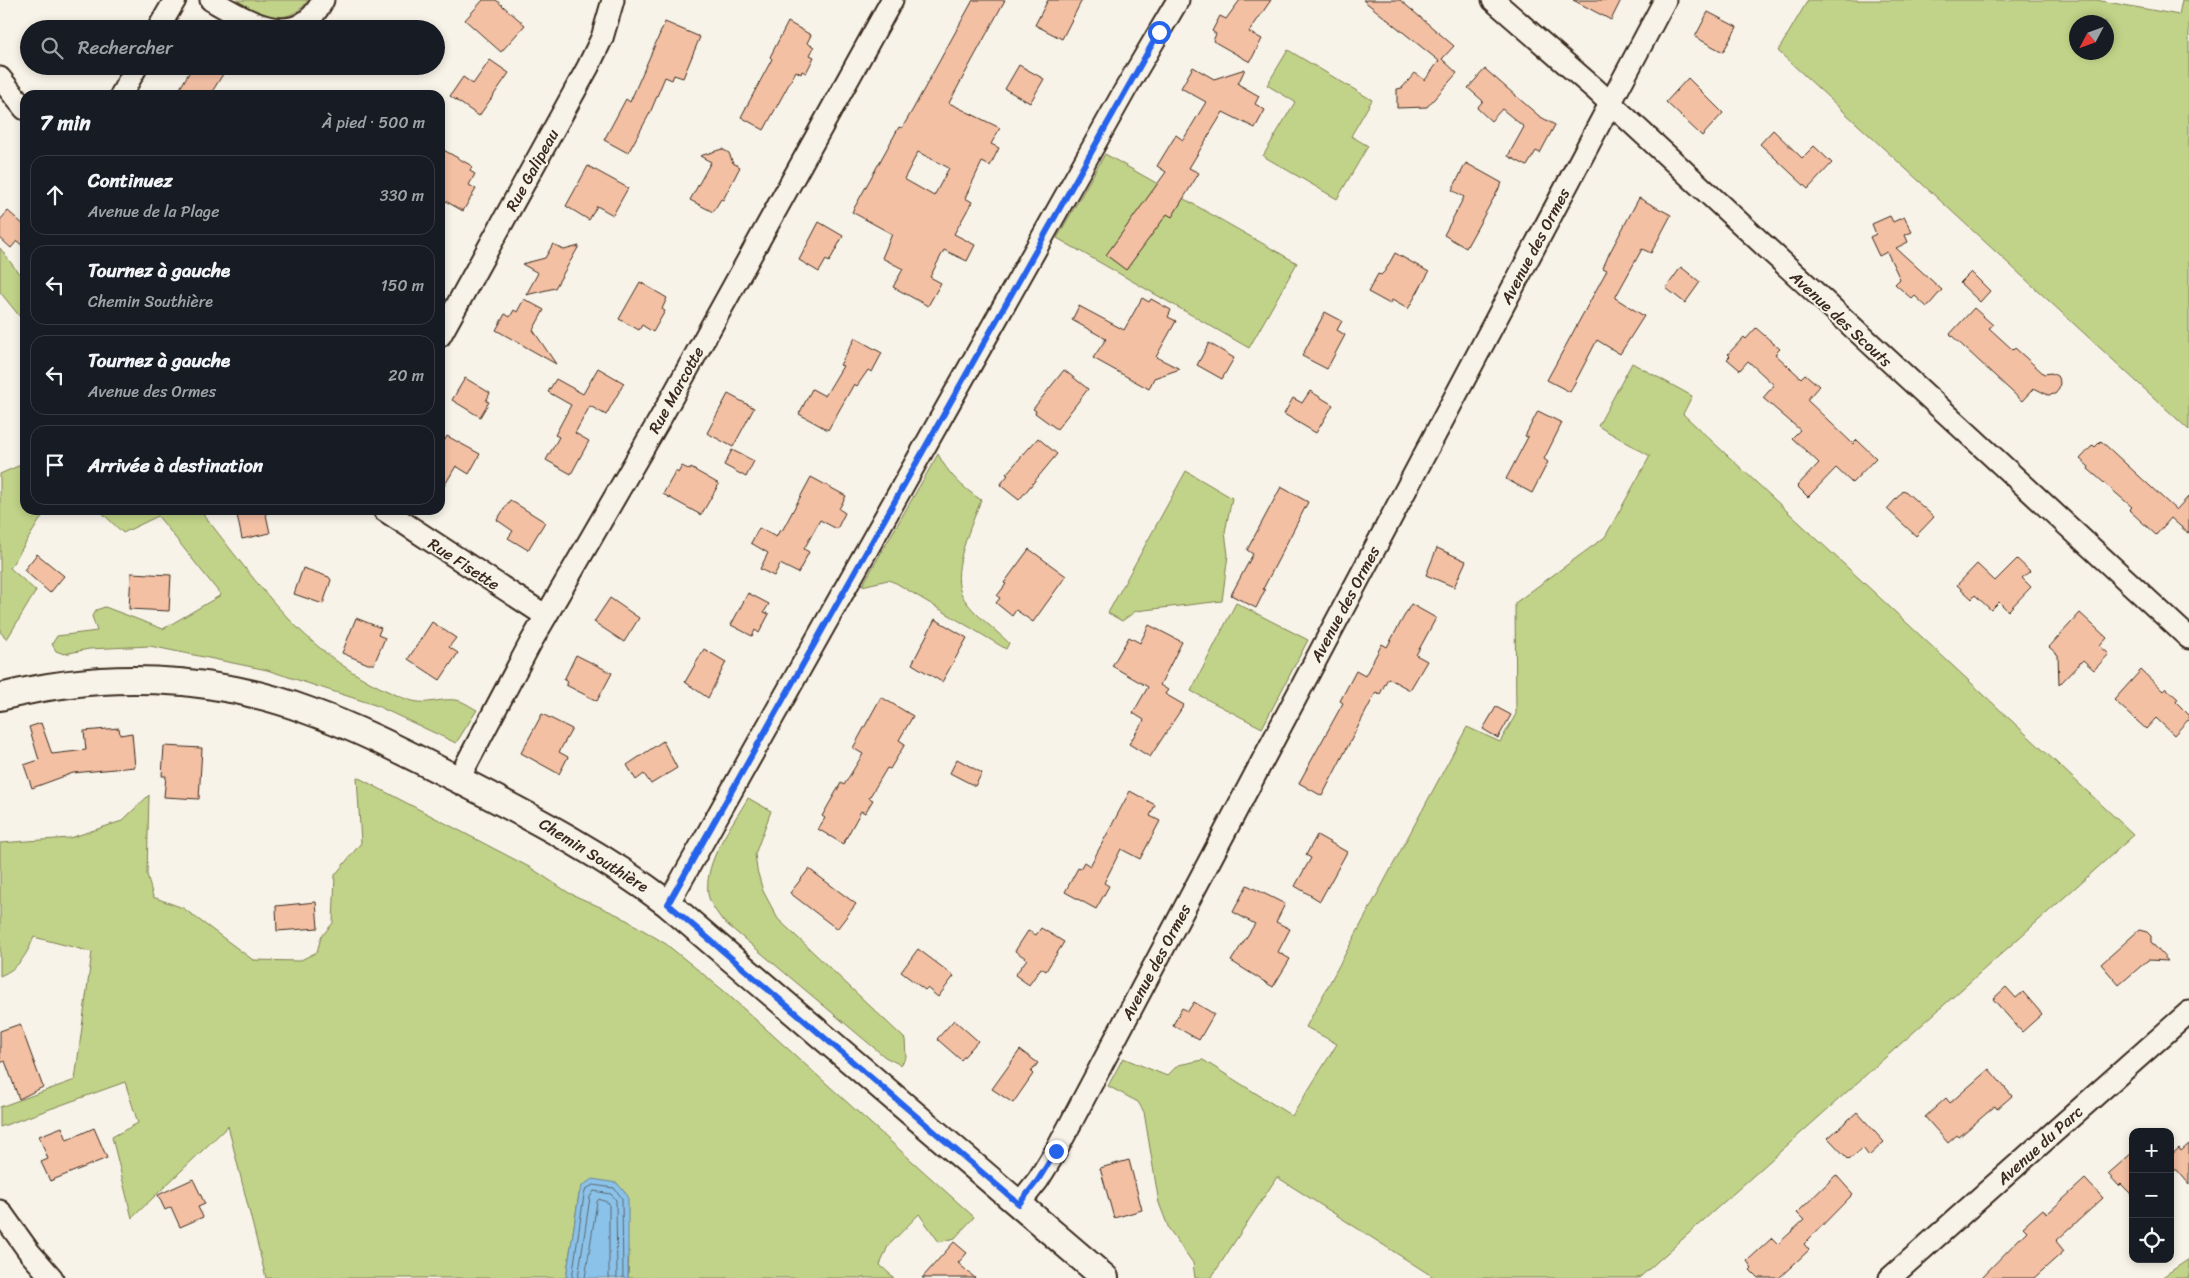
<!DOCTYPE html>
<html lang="fr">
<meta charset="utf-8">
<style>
:root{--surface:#171b24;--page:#242831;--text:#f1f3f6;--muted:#9ea1a6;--line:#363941}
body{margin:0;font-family:Sriracha,sans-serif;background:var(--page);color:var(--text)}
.controls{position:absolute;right:15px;bottom:15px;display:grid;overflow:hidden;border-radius:10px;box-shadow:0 2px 8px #0003}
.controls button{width:45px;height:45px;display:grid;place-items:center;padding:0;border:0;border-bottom:1px solid var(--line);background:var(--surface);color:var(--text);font:25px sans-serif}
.compass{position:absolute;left:2069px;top:15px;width:45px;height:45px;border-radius:50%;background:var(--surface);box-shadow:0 2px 8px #0003;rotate:229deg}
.stop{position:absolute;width:15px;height:15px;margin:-11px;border:4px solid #2563eb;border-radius:50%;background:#fff}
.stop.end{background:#2563eb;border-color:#fff;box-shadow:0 1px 5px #0008}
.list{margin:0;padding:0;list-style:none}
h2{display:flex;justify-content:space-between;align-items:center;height:65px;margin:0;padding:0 20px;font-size:21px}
h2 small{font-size:16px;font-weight:400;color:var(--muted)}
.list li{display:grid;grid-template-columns:32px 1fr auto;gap:15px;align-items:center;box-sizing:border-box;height:80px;margin:0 10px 10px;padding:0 10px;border:1px solid var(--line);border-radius:15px}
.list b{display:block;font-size:19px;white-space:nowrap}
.list p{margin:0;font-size:16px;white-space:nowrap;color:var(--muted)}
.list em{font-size:16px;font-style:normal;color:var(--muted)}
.icon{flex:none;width:28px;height:28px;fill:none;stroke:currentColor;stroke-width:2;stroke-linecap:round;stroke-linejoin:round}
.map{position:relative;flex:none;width:2189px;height:1278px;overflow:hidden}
.search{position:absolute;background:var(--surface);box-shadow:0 2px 8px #0003;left:20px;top:20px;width:425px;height:55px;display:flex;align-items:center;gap:12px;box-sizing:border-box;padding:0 18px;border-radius:28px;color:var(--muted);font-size:19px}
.panel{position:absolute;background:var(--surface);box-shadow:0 2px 8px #0003;left:20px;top:90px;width:425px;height:425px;border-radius:15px}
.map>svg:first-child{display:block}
.green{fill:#c1d388;stroke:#7e7e53;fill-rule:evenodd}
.water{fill:#8bc2e9;stroke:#6b8598}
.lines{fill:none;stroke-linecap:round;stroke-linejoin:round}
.shore{stroke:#5b676f;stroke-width:1}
.building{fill:#f3c0a4;stroke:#3b2a1e;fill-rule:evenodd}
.minor-casing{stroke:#3b2a1e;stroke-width:25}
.tertiary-casing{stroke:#3b2a1e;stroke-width:30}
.minor{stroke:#f7f3e8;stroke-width:21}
.tertiary{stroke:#f7f3e8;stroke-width:26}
.route{stroke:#2563eb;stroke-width:6}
.labels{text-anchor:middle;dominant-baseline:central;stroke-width:4;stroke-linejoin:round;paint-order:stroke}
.street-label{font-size:16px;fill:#3b2a1e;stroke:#f7f3e8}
</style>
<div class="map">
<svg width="2189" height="1278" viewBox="0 0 2189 1278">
<rect width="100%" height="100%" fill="#f7f3e8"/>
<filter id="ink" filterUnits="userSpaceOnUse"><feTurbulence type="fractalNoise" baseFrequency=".02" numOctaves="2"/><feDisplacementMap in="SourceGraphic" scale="10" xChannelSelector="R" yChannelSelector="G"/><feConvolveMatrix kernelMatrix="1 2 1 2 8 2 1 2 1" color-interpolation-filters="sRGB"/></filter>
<g filter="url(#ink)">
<g class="green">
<path d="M 224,0 L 308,0 C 286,32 252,11 224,0 Z"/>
<path d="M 1808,0 L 2096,0 L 2179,15 L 2182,0 L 2189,0 L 2189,430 L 1778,51 ZM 2076,22 L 2106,22 L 2106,52 L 2076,52 Z"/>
<polygon points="1288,50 1372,100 1351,136 1368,146 1337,199 1263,156 1295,102 1267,85"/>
<polygon points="1105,154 1297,263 1249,348 1057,238"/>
<polygon points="0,248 25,282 25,323 0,292"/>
<polygon points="1632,363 1692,396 1683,414 2134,835 1639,1278 1435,1278 1277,1177 1211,1278 1195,1278 1193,1263 1169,1229 1159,1203 1144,1112 1138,1102 1108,1086 1123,1058 1167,1076 1178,1065 1203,1060 1292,1116 1337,1044 1306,1027 1467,727 1500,742 1516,714 1515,603 1605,537 1650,456 1598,426"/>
<path d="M 938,454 C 948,474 962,487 981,500 C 972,524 951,569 961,593 C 968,610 996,630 1009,643 L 1006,649 L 896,583 L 888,580 L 862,586 Z"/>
<polygon points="25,463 25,510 46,510 10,568 36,591 7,639 0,632 0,474"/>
<polygon points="1186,471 1232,498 1225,532 1228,555 1222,601 1136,611 1122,621 1108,613"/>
<path d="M 99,510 L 200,510 C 260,586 307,659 401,697 C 427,708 432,698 456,700 C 463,701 471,707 477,710 L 456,743 L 375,705 L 267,670 L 150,646 L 89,649 L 64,654 L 56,651 L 52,644 L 57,636 L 97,631 L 92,616 L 96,610 L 105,607 L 163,629 L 221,595 L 158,516 L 123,533 Z"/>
<polygon points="1236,603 1308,640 1262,728 1191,691"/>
<path d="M 357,777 L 531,868 L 569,893 L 620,916 L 666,944 L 724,991 L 974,1217 L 955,1238 L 939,1242 L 919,1214 L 888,1246 L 880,1265 L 894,1278 L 628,1278 L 629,1251 L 579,1194 L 566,1278 L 266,1278 L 228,1126 L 132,1218 L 112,1137 L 138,1123 L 125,1082 L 0,1127 L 0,1107 L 75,1080 L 92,952 L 34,937 C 26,956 19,968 0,976 L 0,843 L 70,838 L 122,821 L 149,795 L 147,874 L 153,897 L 183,908 L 253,960 L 299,961 L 317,952 L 321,937 L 333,923 L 335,875 L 361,843 Z"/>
<path d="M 748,798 L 771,811 L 755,854 L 757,870 L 763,891 L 778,919 L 905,1039 L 906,1057 L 901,1065 L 885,1057 L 723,921 C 717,913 710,904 708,894 C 704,860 732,826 748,798 Z"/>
<polygon points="2189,1259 2189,1278 2161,1278"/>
</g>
<polygon class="water" points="592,1179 617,1183 628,1196 628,1278 566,1278 579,1194 582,1186"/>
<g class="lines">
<g class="shore">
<polyline points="572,1278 584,1195 586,1189 593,1185 614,1188 622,1198 623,1278"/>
<polyline points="578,1278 590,1197 594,1191 611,1194 616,1200 617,1278"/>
<polyline points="585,1278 597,1202 599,1199 609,1203 609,1278"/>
</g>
</g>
<g class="building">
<polygon points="483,0 496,0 525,25 501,52 465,20"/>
<path d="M 973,0 L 1005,0 L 949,103 L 1000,128 L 991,144 L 999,148 L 990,166 L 982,162 L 965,198 L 972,202 L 954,234 L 975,245 L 967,261 L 944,250 L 930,277 L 941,283 L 928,306 L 893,287 L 903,269 L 882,258 L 892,234 L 852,212 L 899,127 L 902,128 L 912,111 ZM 918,152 L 949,168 L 934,196 L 904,179 Z"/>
<polygon points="1048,0 1082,0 1062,39 1035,25"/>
<polygon points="1240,0 1271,0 1249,32 1262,39 1250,62 1213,41 1216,34 1212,31 1220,16 1226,19"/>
<polygon points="1363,0 1400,0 1454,46 1442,59 1457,73 1427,107 1397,108 1397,89 1402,88 1415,73 1425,80 1439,61"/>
<polygon points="1573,0 1621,0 1611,20"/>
<polygon points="1708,12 1737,27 1723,52 1695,37"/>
<polygon points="665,22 700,37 683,78 674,75 672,80 665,77 650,113 628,153 604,140 626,99 630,102"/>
<polygon points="788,22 811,35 807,43 814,47 810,55 814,57 806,73 802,71 801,74 796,71 764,130 741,117 772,59 770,57"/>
<polygon points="490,60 509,73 479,116 450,96 463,77 473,84"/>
<polygon points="1019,65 1044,79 1030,103 1005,89"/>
<polygon points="193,66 228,66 210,95 176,95"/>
<polygon points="1193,67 1214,79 1245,69 1238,84 1259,96 1255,104 1265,110 1255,128 1223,112 1189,168 1199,173 1172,217 1167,214 1126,270 1106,255 1166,172 1157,166 1176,135 1183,140 1206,102 1181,88"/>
<polygon points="1485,69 1539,116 1555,125 1540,153 1536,151 1527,166 1508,156 1524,127 1502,109 1491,121 1477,108 1483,101 1468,88"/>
<polygon points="1688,78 1723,113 1702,136 1666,102"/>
<polygon points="1773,130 1802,158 1814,146 1832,163 1808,189 1760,144"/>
<polygon points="440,148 472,166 470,171 475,174 469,185 476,189 463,211 440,198"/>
<polygon points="722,149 729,153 733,163 740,167 723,200 721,199 713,212 690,200 711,162 700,156"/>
<polygon points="1466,163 1502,183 1466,248 1444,235 1464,197 1452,190"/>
<polygon points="588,166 628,188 613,215 597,206 589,220 566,206"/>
<polygon points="1639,198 1671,215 1651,253 1642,249 1615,298 1644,316 1620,354 1597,340 1570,392 1547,380 1607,270 1603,268 1609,254"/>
<polygon points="8,211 25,226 25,248 17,241 11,248 0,238 0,220"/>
<polygon points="1890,216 1893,222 1904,217 1912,232 1905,235 1908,242 1896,248 1942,290 1927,307 1915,296 1912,299 1895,284 1900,279 1887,252 1879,256 1870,237 1876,234 1872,224"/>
<polygon points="819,222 843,236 829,262 826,260 819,272 799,260"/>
<polygon points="553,244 564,250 579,246 555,288 526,295 538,273 522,264 545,258"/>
<polygon points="1395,253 1429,272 1408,309 1392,300 1390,304 1368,292 1378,274 1381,275 1385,271"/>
<polygon points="1681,267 1700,282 1685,303 1666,288"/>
<polygon points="1971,272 1990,291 1980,302 1960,283"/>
<polygon points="640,282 667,298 662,309 665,311 653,332 642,325 639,330 619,319"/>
<polygon points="1142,298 1149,302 1151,299 1171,310 1168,317 1176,321 1156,357 1180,369 1154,378 1149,389 1093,358 1106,339 1072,320 1079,306 1124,330"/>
<polygon points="524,299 544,310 533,330 556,364 496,330 505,314 510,317 514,310 517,312"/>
<polygon points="1974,308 1993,325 1989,328 2013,350 2015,348 2044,374 2051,373 2057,376 2060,382 2059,389 2055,394 2048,395 2034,388 2022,401 1950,334"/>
<polygon points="1325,312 1342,321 1337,330 1345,335 1327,369 1302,356"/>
<polygon points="1756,328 1780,349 1775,354 1801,378 1805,374 1819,386 1807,400 1853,444 1857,440 1876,458 1852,483 1836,468 1808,497 1797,486 1819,463 1792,438 1800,430 1763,398 1774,385 1748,361 1740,370 1727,359 1730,356 1728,354 1744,337 1746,339"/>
<polygon points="855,338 882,353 872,372 868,370 857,386 854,384 828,430 799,414 812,389 825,396 843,366 840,365"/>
<polygon points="1209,343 1234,358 1222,379 1197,365"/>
<polygon points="598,368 624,383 606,415 590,406 575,433 589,441 571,474 546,460 559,437 555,435 571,405 548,392 556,379 583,394"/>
<polygon points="1064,370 1088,389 1057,429 1035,413 1036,411 1033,409"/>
<polygon points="465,378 490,393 486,401 489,402 480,417 452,400"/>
<polygon points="1310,391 1333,405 1316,433 1284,414 1293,398 1302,403"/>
<polygon points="728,394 754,408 733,447 707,433"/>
<polygon points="1538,411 1562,423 1544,459 1548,462 1532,493 1506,479 1528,437 1525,436"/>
<polygon points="447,436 480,454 469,474 456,466 440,493 440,437 445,440"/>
<polygon points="1038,438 1057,454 1019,500 1000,485 1008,475 1006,474"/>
<polygon points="2101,441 2176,510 2189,496 2189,534 2171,518 2156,535 2129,510 2132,507 2088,469 2089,467 2080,459 2093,445 2095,447"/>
<polygon points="732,450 754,461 746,477 724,465"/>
<polygon points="682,466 690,470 691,468 719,484 701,515 663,494 676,471 678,473"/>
<polygon points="811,477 846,496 839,509 845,513 837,529 820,520 804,549 809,552 798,573 780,564 774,576 760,569 768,553 751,543 759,528 776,537 780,530 782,531"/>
<polygon points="1281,487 1308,502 1263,589 1265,590 1256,608 1231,595 1253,554 1247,550"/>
<polygon points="1904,490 1934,517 1916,536 1887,509"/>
<polygon points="510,500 545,522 528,550 508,538 513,531 497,520"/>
<polygon points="236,510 265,510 270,533 242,539"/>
<polygon points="1437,548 1466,561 1454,587 1426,575"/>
<polygon points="1029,549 1066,576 1033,622 1016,610 1012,616 996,603 1000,598 997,596 1006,584 1004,583"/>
<polygon points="37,554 64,576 50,593 24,570"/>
<polygon points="2017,559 2030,571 2022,578 2031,587 2008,611 1999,602 1991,610 1975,595 1972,599 1957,585 1977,564 1995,581"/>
<polygon points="303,568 329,577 331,580 323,604 294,594"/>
<polygon points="131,573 171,575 169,611 129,609"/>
<polygon points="748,593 769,604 764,612 769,614 759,633 755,630 752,636 731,625"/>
<polygon points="610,598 639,618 624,642 594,622"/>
<polygon points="1411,604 1436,618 1416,655 1427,661 1410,690 1388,678 1380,694 1376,692 1322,796 1299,783 1343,703 1340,701 1356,671 1365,676 1382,644 1387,647"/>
<polygon points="2080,613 2107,638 2100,646 2109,654 2094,670 2083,660 2059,685 2058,655 2049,647"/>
<polygon points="356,618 381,628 378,635 385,638 374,664 368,664 342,653"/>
<polygon points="935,619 967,638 942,682 912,664"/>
<polygon points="432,622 456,638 449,647 458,653 440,680 408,659"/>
<polygon points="1149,625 1182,642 1160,685 1168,690 1165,694 1184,705 1150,757 1129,744 1144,720 1133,713 1148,687 1112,666 1129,637 1140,643"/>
<polygon points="704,649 726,662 708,698 685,682"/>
<polygon points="576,655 612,673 597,701 566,685 568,682 564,680"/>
<polygon points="2141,670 2163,691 2166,688 2178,699 2176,702 2189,715 2189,719 2174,735 2156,718 2146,729 2114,700"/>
<polygon points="881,697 913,716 899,740 905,744 890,769 887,768 869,798 873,800 865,813 861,811 843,844 818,829 825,818 822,816 841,783 844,785 863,754 853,748"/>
<polygon points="1496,707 1511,715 1498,738 1483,729"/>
<polygon points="542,714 572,729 559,752 568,757 559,774 521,753"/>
<polygon points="41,723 52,754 86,750 84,731 119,728 120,735 132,733 135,767 73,773 32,788 24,765 39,760 29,727"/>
<polygon points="663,741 677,768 651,784 644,774 636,780 627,765"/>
<polygon points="164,746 202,748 199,799 164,797 166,776 162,776"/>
<polygon points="957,759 982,773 975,786 950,773"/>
<polygon points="1130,791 1155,805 1150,816 1160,821 1140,859 1121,849 1104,883 1109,886 1096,909 1065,892 1078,868 1080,869 1084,862 1090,866"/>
<polygon points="1317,835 1347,852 1320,901 1295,886 1311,858 1306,855"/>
<polygon points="809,869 856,904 837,929 790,893"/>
<polygon points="1247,885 1285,904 1276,922 1290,929 1278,952 1290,959 1273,987 1231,961 1255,924 1233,912"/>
<polygon points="316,902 318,928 277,931 276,906"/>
<polygon points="1041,928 1064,942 1046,971 1041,968 1029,985 1015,975 1027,959 1015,951 1028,931 1036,935"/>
<polygon points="2139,930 2147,932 2151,936 2151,942 2168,961 2148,960 2119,985 2101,964"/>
<polygon points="918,949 954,976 938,997 927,988 925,990 901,972"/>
<polygon points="2006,987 2016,998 2023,992 2042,1014 2022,1032 1993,999"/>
<polygon points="1194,1002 1214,1014 1199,1040 1173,1025 1182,1008 1188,1011"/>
<polygon points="954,1020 978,1041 961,1060 937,1039"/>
<polygon points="20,1024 43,1087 19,1099 5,1061 0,1063 0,1031"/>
<polygon points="1020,1050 1038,1063 1031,1072 1033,1074 1013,1103 992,1089"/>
<polygon points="1989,1069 2012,1096 1997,1109 1995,1106 1959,1137 1957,1135 1948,1143 1925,1117 1946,1098 1950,1103"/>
<polygon points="1857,1112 1884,1142 1869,1156 1863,1148 1849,1160 1828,1138"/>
<polygon points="62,1127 67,1140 94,1128 107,1158 50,1181 41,1162 48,1159 39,1136"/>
<polygon points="2189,1144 2189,1184 2177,1170 2170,1170 2170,1156 2179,1148 2181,1151"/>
<polygon points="2133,1152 2133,1196 2121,1184 2119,1186 2108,1174"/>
<polygon points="1129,1160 1142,1210 1114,1218 1100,1168"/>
<polygon points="1836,1175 1853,1194 1804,1244 1809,1250 1779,1278 1758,1278 1750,1270 1752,1268 1747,1261 1772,1238 1778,1244 1804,1220 1797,1213"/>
<polygon points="193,1179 205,1204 198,1207 203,1217 180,1227 171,1207 165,1210 158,1195"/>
<polygon points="2085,1179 2103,1198 2056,1241 2064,1251 2034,1278 1981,1278 2027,1231 2023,1227 2043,1209 2047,1214"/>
<polygon points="954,1242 967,1253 958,1263 975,1278 922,1278"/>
</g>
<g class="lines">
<defs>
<g id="minor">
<path d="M 211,0 C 248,21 296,53 323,0"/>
<polyline points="1493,0 1595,89 2189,638"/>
<polyline points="158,29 175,0"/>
<polyline points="0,78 25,109"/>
<polyline points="121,95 137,66"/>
<polyline points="440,336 588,67 602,38 613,0"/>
<polyline points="384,510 546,616"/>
<polyline points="458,780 531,642 660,419 892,0"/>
<polyline points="668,904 1125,90 1178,0"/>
<polyline points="1019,1204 1038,1180 1056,1151 1665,0"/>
<polyline points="0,1211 30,1253 52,1278"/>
<polyline points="1890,1278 2189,1012"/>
</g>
<path id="tertiary" d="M 0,697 C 102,671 210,674 309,711 C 363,730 415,758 467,784 C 537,820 605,856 668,904 L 1105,1278"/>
</defs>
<use href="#minor" class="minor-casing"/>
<use href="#tertiary" class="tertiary-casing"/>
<use href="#minor" class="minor"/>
<use href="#tertiary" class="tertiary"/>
</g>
</g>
<g class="lines" filter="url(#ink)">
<polyline class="route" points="1056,1151 1038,1180 1019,1204 668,904 1159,32"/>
</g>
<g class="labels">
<g class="street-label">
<text transform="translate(532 170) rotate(-61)">Rue Galipeau</text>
<text transform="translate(1535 246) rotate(-62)">Avenue des Ormes</text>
<text transform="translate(1841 319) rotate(43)">Avenue des Scouts</text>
<text transform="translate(676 390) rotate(-61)">Rue Marcotte</text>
<text transform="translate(464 564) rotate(33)">Rue Fisette</text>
<text transform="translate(1345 604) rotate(-62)">Avenue des Ormes</text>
<text transform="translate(594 855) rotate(32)">Chemin Southière</text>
<text transform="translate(1156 962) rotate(-62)">Avenue des Ormes</text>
<text transform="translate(2040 1145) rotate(-42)">Avenue du Parc</text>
</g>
</g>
</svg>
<div class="controls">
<button>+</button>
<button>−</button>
<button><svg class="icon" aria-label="locate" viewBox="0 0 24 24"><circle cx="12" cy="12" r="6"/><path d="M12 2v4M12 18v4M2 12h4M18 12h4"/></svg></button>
</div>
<svg class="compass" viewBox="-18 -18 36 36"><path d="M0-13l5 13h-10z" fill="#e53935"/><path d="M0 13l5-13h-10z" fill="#9ea1a6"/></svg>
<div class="stop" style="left:1159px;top:32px"></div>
<div class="stop end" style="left:1056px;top:1151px"></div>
<div class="search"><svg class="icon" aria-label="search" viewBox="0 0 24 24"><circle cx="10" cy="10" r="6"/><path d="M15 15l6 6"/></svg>Rechercher</div>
<section class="panel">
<h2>7 min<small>À pied · 500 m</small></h2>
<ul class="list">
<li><svg class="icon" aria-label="ahead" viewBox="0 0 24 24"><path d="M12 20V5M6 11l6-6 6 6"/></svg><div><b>Continuez</b><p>Avenue de la Plage</p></div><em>330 m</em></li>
<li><svg class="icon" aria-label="left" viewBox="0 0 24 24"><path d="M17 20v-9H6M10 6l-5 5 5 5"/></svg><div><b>Tournez à gauche</b><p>Chemin Southière</p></div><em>150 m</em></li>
<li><svg class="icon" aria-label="left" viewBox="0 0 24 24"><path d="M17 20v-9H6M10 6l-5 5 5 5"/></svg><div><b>Tournez à gauche</b><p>Avenue des Ormes</p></div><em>20 m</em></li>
<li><svg class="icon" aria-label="arrive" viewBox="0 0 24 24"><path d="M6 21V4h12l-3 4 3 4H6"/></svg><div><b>Arrivée à destination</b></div></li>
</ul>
</section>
</div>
